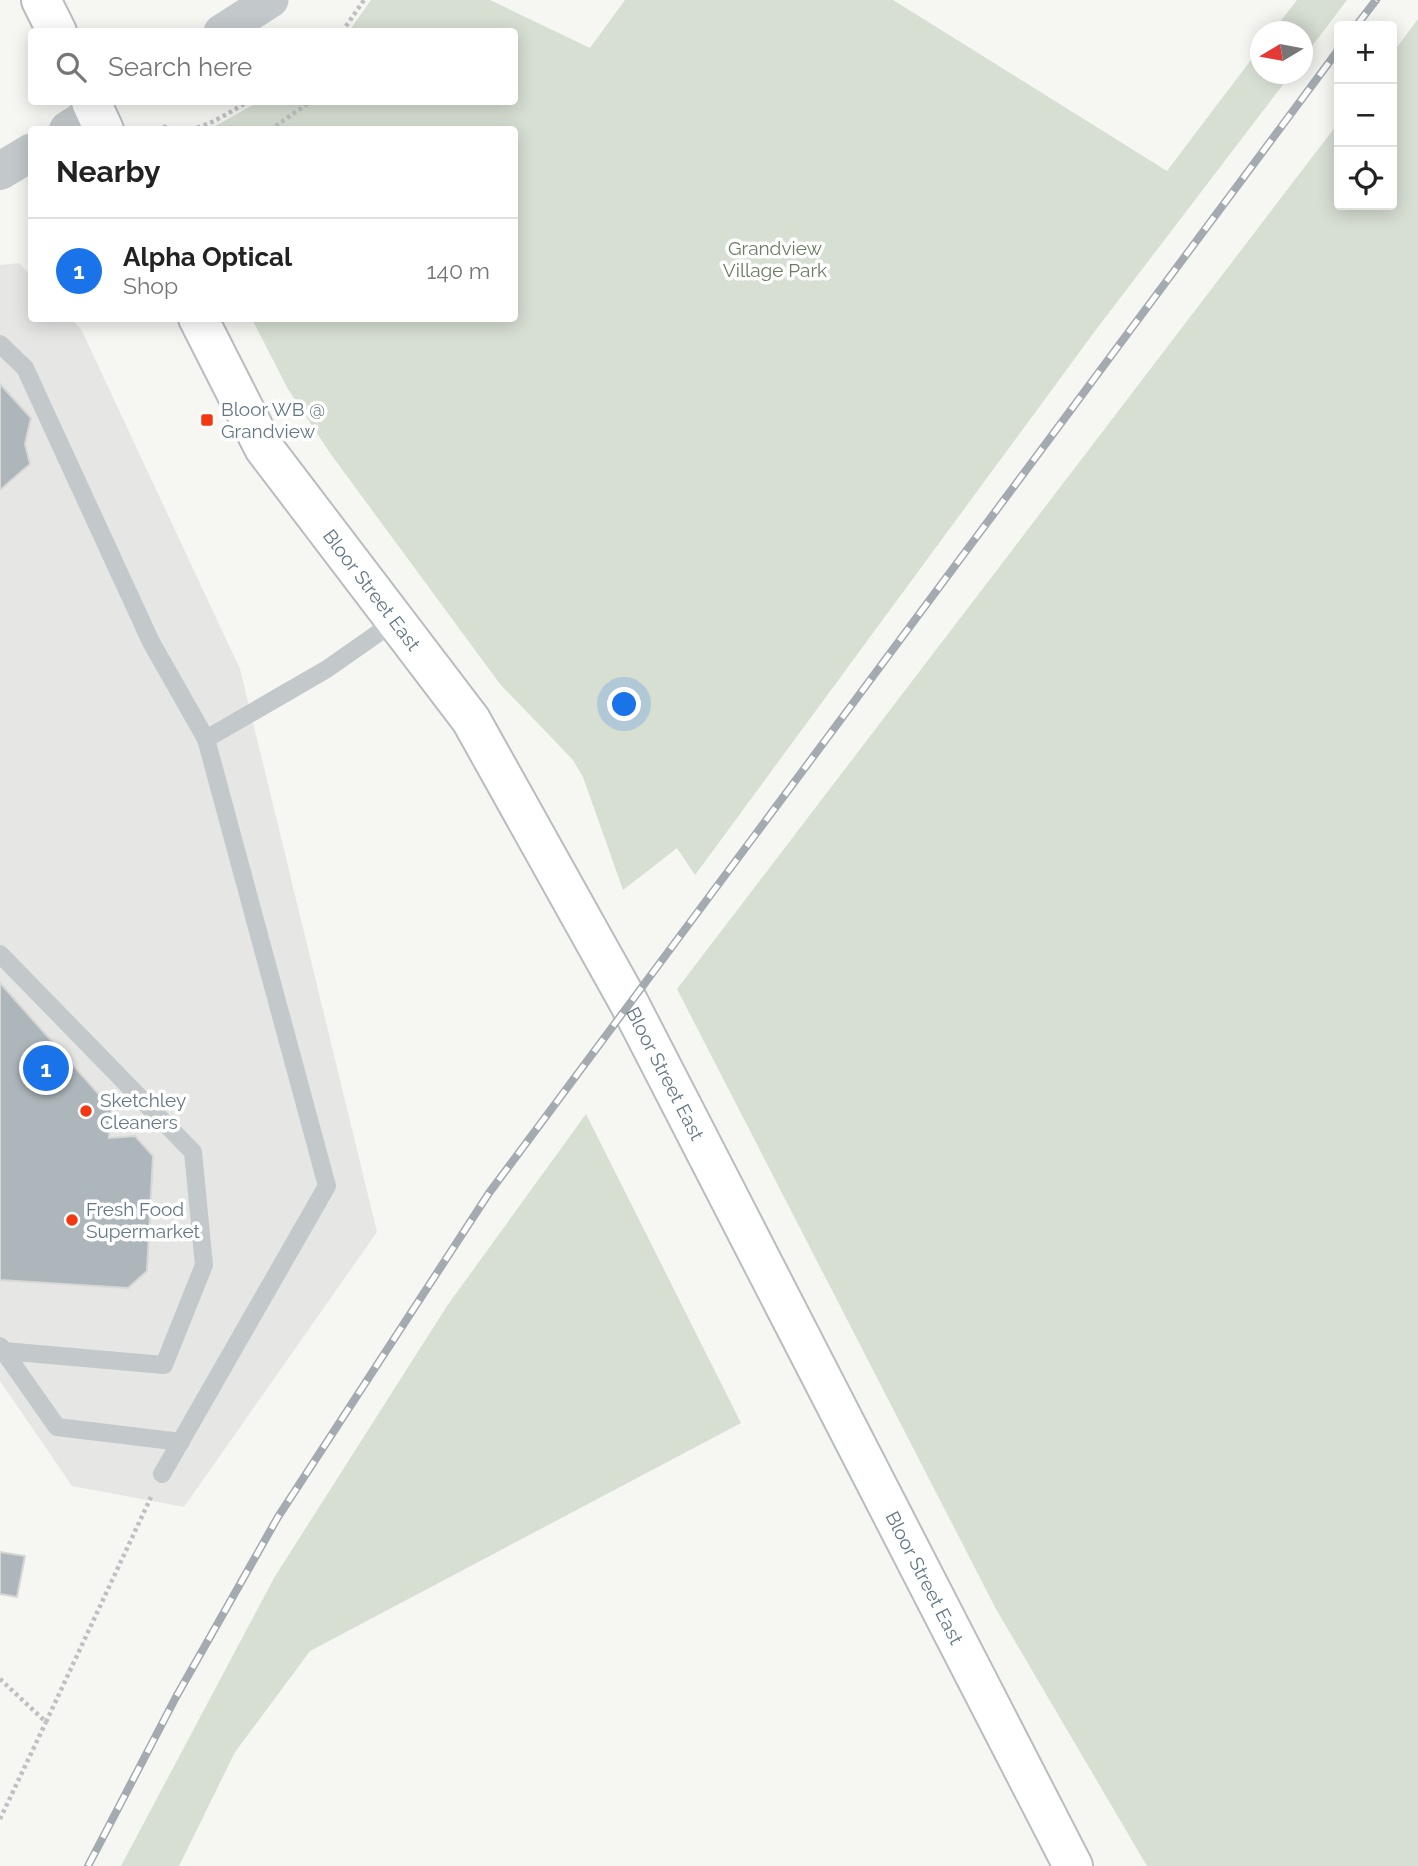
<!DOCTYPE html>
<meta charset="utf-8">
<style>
:root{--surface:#fff;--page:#f6f6f6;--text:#222;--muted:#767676;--line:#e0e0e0;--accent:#1a73e8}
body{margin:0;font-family:Raleway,sans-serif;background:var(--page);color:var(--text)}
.controls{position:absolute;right:21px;top:21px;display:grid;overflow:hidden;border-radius:7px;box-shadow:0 4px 18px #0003}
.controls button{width:63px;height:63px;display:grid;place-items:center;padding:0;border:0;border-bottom:2px solid var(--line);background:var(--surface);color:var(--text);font:35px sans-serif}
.compass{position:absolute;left:1250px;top:21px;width:63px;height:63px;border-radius:50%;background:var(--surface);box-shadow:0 4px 18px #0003;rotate:260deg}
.you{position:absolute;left:625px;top:705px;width:24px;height:24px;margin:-18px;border:5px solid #fff;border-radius:50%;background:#1a73e8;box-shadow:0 0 0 10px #1a73e833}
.badge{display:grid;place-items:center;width:46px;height:46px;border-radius:50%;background:var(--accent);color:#fff;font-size:23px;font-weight:700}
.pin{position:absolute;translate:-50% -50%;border:4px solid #fff;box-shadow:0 2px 7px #0006}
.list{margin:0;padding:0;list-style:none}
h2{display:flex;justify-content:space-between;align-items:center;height:91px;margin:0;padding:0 28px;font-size:30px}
h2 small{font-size:23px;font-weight:400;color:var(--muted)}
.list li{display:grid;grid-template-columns:46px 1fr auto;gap:21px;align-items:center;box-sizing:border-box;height:105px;padding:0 28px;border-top:2px solid var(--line)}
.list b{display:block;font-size:26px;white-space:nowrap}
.list p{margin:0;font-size:23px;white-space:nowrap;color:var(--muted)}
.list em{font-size:23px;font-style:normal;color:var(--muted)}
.icon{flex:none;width:38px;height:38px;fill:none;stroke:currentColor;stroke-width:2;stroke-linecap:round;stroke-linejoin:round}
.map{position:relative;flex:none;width:1418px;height:1866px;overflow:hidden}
.search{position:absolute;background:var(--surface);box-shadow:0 4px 18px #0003;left:28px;top:28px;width:490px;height:77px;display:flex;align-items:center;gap:18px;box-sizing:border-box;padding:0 24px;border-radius:7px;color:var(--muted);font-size:26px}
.panel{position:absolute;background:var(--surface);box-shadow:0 4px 18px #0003;left:28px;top:126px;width:490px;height:196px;border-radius:7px}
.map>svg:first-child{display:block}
.built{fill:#e6e7e5}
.green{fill:#d7ded2}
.building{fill:#adb7bb;stroke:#d7d7d4;stroke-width:2}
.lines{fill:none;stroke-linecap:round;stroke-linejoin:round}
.secondary-casing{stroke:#b7bdc1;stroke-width:42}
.path{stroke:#bec1c3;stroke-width:4.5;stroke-dasharray:3.5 3.5;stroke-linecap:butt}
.service{stroke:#c3c8cb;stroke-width:18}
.minor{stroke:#c3c8cb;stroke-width:35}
.tertiary{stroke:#c3c8cb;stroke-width:38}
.secondary{stroke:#fff;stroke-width:38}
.rail-casing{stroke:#a3abb0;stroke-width:8}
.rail{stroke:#fff;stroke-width:5;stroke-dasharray:16;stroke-linecap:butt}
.poi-dot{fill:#f43814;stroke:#fff;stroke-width:2.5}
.labels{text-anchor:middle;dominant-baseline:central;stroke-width:7;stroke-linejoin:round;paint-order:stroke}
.park-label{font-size:19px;fill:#697c61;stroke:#fff}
.poi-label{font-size:19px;fill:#627886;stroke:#fff;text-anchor:start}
.street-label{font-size:19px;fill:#627886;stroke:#fff}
</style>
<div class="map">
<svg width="1418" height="1866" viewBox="0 0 1418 1866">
<rect width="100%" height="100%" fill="#f6f6f2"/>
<polygon class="built" points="19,263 31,276 32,318 71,319 81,329 240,669 377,1232 184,1507 72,1486 0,1381 0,265"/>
<g class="green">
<polygon points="371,0 490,0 590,48 625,0 893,0 1167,171 1260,48 1260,74 1291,74 1095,331 695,875 677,848 623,890 583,777 573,760 500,684 330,453 288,389 252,319 514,318 514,130 210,129 258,102 514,102 514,32 349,31"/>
<polygon points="1297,0 1347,0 1303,58 1302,32 1273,31"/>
<polygon points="1418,19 1418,1866 1147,1866 996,1609 677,989 1339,122 1339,205 1392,205 1392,54"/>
<polygon points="586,1114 741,1423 310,1651 235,1752 179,1866 121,1866 274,1578 447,1306"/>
</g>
<g class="building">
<polygon points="0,384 31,418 25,444 30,464 0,490"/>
<polygon points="0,983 111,1108 109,1138 135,1136 153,1156 147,1271 128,1288 0,1280"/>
<polygon points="0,1552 25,1556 17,1597 0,1594"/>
</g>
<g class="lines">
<defs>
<g id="secondary">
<polyline points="41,0 57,32"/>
<polyline points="91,102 104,130"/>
<path id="s1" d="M 198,318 L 264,448 L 471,720 L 629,1003 L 1073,1866"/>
</g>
</defs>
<use href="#secondary" class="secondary-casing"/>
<g class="path">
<polyline points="342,32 364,0"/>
<path d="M 163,126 C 190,140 225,115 247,102"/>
<polyline points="270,130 310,102"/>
<polyline points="0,1679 46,1722 151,1497"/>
<polyline points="0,1819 46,1722"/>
</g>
<g class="service">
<polyline points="0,344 25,368 151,642 206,739 327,1186 162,1474"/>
<polyline points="206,739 327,669 394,622"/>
<polyline points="0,954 193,1152 204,1265 164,1365 4,1351"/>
<polyline points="0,1346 57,1427 181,1442"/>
</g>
<polyline class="minor" points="221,32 271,0"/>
<g class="tertiary">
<polyline points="68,130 96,112"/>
<polyline points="0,171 32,152"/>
</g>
<use href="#secondary" class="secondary"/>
<defs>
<g id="rail">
<polyline points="1356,26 1376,0"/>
<polyline points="88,1866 176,1697 278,1517 489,1193 1339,49"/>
</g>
</defs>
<use href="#rail" class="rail-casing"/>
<use href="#rail" class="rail"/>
</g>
<g class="poi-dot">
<rect x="200" y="413" width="14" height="14" rx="3.5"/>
<circle cx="86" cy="1111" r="7"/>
<circle cx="72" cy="1220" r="7"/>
</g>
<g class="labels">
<g class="park-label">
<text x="775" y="248">Grandview<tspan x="775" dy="22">Village Park</tspan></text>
</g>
<g class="poi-label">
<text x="221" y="409">Bloor WB @<tspan x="221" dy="22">Grandview</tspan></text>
<text x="100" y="1100">Sketchley<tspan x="100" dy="22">Cleaners</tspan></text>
<text x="86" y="1209">Fresh Food<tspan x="86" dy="22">Supermarket</tspan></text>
</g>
<g class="street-label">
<text stroke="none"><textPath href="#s1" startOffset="324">Bloor Street East</textPath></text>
<text stroke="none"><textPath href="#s1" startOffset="891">Bloor Street East</textPath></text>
<text stroke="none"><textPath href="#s1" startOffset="1458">Bloor Street East</textPath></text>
</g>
</g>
</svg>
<div class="controls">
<button>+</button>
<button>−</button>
<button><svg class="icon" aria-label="locate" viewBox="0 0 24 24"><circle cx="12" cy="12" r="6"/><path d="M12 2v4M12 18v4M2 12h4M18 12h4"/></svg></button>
</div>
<svg class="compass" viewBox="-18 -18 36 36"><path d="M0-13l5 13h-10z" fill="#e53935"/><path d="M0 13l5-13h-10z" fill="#767676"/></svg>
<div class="you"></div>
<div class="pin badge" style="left:46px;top:1068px">1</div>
<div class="search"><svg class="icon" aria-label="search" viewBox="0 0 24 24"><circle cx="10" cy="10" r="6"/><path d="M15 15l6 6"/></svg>Search here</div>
<section class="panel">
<h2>Nearby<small></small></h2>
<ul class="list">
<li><span class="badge">1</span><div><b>Alpha Optical</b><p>Shop</p></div><em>140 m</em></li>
</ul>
</section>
</div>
